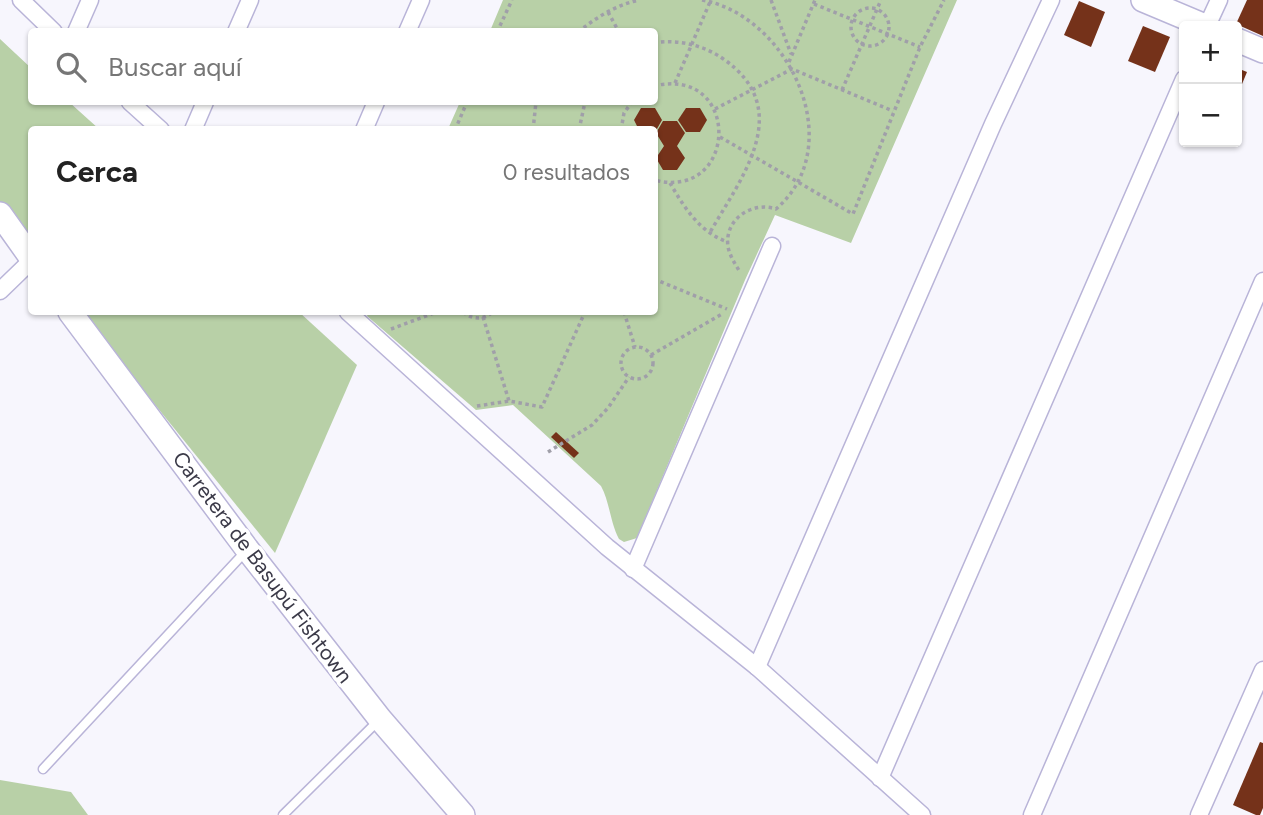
<!DOCTYPE html>
<html lang="es">
<meta charset="utf-8">
<style>
:root{--surface:#fff;--page:#f2f2f2;--text:#222;--muted:#767676;--line:#e0e0e0}
body{margin:0;font-family:Figtree,sans-serif;background:var(--page);color:var(--text)}
.controls{position:absolute;right:21px;top:21px;display:grid;overflow:hidden;border-radius:7px;box-shadow:0 2px 5px #0004}
.controls button{width:63px;height:63px;display:grid;place-items:center;padding:0;border:0;border-bottom:2px solid var(--line);background:var(--surface);color:var(--text);font:35px sans-serif}
.list{margin:0;padding:0;list-style:none}
h2{display:flex;justify-content:space-between;align-items:center;height:91px;margin:0;padding:0 28px;font-size:30px}
h2 small{font-size:23px;font-weight:400;color:var(--muted)}
.icon{flex:none;width:38px;height:38px;fill:none;stroke:currentColor;stroke-width:2;stroke-linecap:round;stroke-linejoin:round}
.map{position:relative;flex:none;width:1263px;height:815px;overflow:hidden}
.search{position:absolute;background:var(--surface);box-shadow:0 2px 5px #0004;left:28px;top:28px;width:630px;height:77px;display:flex;align-items:center;gap:18px;box-sizing:border-box;padding:0 24px;border-radius:7px;color:var(--muted);font-size:26px}
.panel{position:absolute;background:var(--surface);box-shadow:0 2px 5px #0004;left:28px;top:126px;width:630px;height:189px;border-radius:7px}
.map>svg:first-child{display:block}
.green{fill:#b8d0a7}
.building{fill:#75321a}
.lines{fill:none;stroke-linecap:round;stroke-linejoin:round}
.lane-casing{stroke:#b9b4d8;stroke-width:11}
.street-casing{stroke:#b9b4d8;stroke-width:19}
.secondary-casing{stroke:#b9b4d8;stroke-width:26}
.path{stroke:#a09fa9;stroke-width:3.5;stroke-dasharray:3.5 3.5;stroke-linecap:butt}
.lane{stroke:#fff;stroke-width:8}
.street{stroke:#fff;stroke-width:16}
.secondary{stroke:#fff;stroke-width:23}
.labels{text-anchor:middle;dominant-baseline:central;stroke-width:7;stroke-linejoin:round;paint-order:stroke}
.street-label{font-size:21px;fill:#3b3a48;stroke:#fff}
</style>
<div class="map">
<svg width="1263" height="815" viewBox="0 0 1263 815">
<rect width="100%" height="100%" fill="#f7f6fd"/>
<g class="green">
<path d="M 503,0 L 957,0 L 851,243 L 775,215 L 745,280 L 637,538 L 624,542 L 619,539 C 610,522 610,503 601,486 L 513,405 L 476,410 L 367,316 L 369,312 L 654,312 L 654,130 L 448,129 L 460,102 L 654,102 L 654,32 L 490,31 Z"/>
<polygon points="0,39 31,68 32,102 69,102 99,129 32,130 31,251 0,212"/>
<polygon points="80,312 299,312 357,365 275,553"/>
<polygon points="0,780 71,792 88,815 0,815"/>
</g>
<g class="building">
<polygon points="1247,0 1263,0 1263,36 1236,24"/>
<polygon points="1079,1 1105,12 1091,47 1064,35"/>
<polygon points="1143,26 1170,37 1155,72 1128,61"/>
<polygon points="1237,68 1247,72 1237,96"/>
<polygon points="641,108 655,108 662,120 654,134 654,130 639,130 634,120"/>
<polygon points="686,108 700,108 707,120 700,132 686,132 678,120"/>
<polygon points="663,121 677,121 685,133 677,146 685,158 677,170 663,170 656,158 664,146 656,133"/>
<polygon points="556,432 579,453 574,458 551,437"/>
<polygon points="1260,742 1263,743 1263,808 1260,815 1256,815 1233,805"/>
</g>
<g class="lines">
<defs>
<g id="lane">
<polyline points="43,769 245,552"/>
<polyline points="283,815 378,721"/>
</g>
<g id="street">
<polyline points="21,0 54,32"/>
<polyline points="1207,26 1219,0"/>
<polyline points="76,32 90,0"/>
<polyline points="236,32 250,0"/>
<polyline points="407,32 421,0"/>
<polyline points="130,102 161,130"/>
<polyline points="193,130 205,102"/>
<polyline points="364,130 376,102"/>
<polyline points="0,291 32,260"/>
<polyline points="348,312 607,547 757,667 922,815"/>
<polyline points="633,569 772,246"/>
<polyline points="757,667 993,124 1051,0"/>
<polyline points="880,778 1184,79"/>
<polyline points="1032,815 1263,281"/>
<polyline points="1199,815 1263,670"/>
</g>
<g id="secondary">
<polyline points="1143,0 1205,26"/>
<polyline points="1237,40 1263,51"/>
<polyline points="0,214 32,259"/>
<polyline points="70,312 247,549 380,719 463,815"/>
</g>
</defs>
<use href="#lane" class="lane-casing"/>
<use href="#street" class="street-casing"/>
<use href="#secondary" class="secondary-casing"/>
<g class="path">
<path d="M 702,0 C 789,16 850,145 776,209 C 752,201 724,219 728,247 C 730,256 735,264 740,272"/>
<polyline points="771,0 791,54"/>
<polyline points="814,4 920,47"/>
<circle cx="870" cy="27" r="19"/>
<polyline points="608,12 619,32"/>
<polyline points="497,32 512,0"/>
<path d="M 578,32 C 597,17 616,5 639,0"/>
<path d="M 654,43 C 677,39 703,45 722,58 C 797,109 741,178 709,234"/>
<polyline points="789,62 815,0"/>
<polyline points="675,83 710,2"/>
<path d="M 654,86 C 742,65 739,202 654,180"/>
<polyline points="842,90 881,0"/>
<polyline points="715,109 792,69 893,111"/>
<polyline points="455,130 467,102"/>
<polyline points="533,130 536,102"/>
<polyline points="579,130 585,102"/>
<polyline points="621,130 624,113 632,102"/>
<polyline points="720,137 853,214 920,47 944,0"/>
<path d="M 670,183 C 684,207 700,233 728,242"/>
<polyline points="654,279 727,309"/>
<path d="M 463,312 C 473,320 483,320 493,312"/>
<polyline points="624,312 635,347"/>
<polyline points="483,317 509,401"/>
<polyline points="391,329 437,312"/>
<circle cx="637" cy="363" r="16"/>
<polyline points="651,355 722,314"/>
<polyline points="477,406 509,401 542,407 585,312"/>
<polyline points="548,452 592,425 608,408 629,377"/>
</g>
<use href="#lane" class="lane"/>
<use href="#street" class="street"/>
<use href="#secondary" class="secondary"/>
</g>
<g class="labels">
<g class="street-label">
<text transform="translate(263 567) rotate(53)">Carretera de Basupú Fishtown</text>
</g>
</g>
</svg>
<div class="controls">
<button>+</button>
<button>−</button>
</div>
<div class="search"><svg class="icon" aria-label="search" viewBox="0 0 24 24"><circle cx="10" cy="10" r="6"/><path d="M15 15l6 6"/></svg>Buscar aquí</div>
<section class="panel">
<h2>Cerca<small>0 resultados</small></h2>
<ul class="list">
</ul>
</section>
</div>
